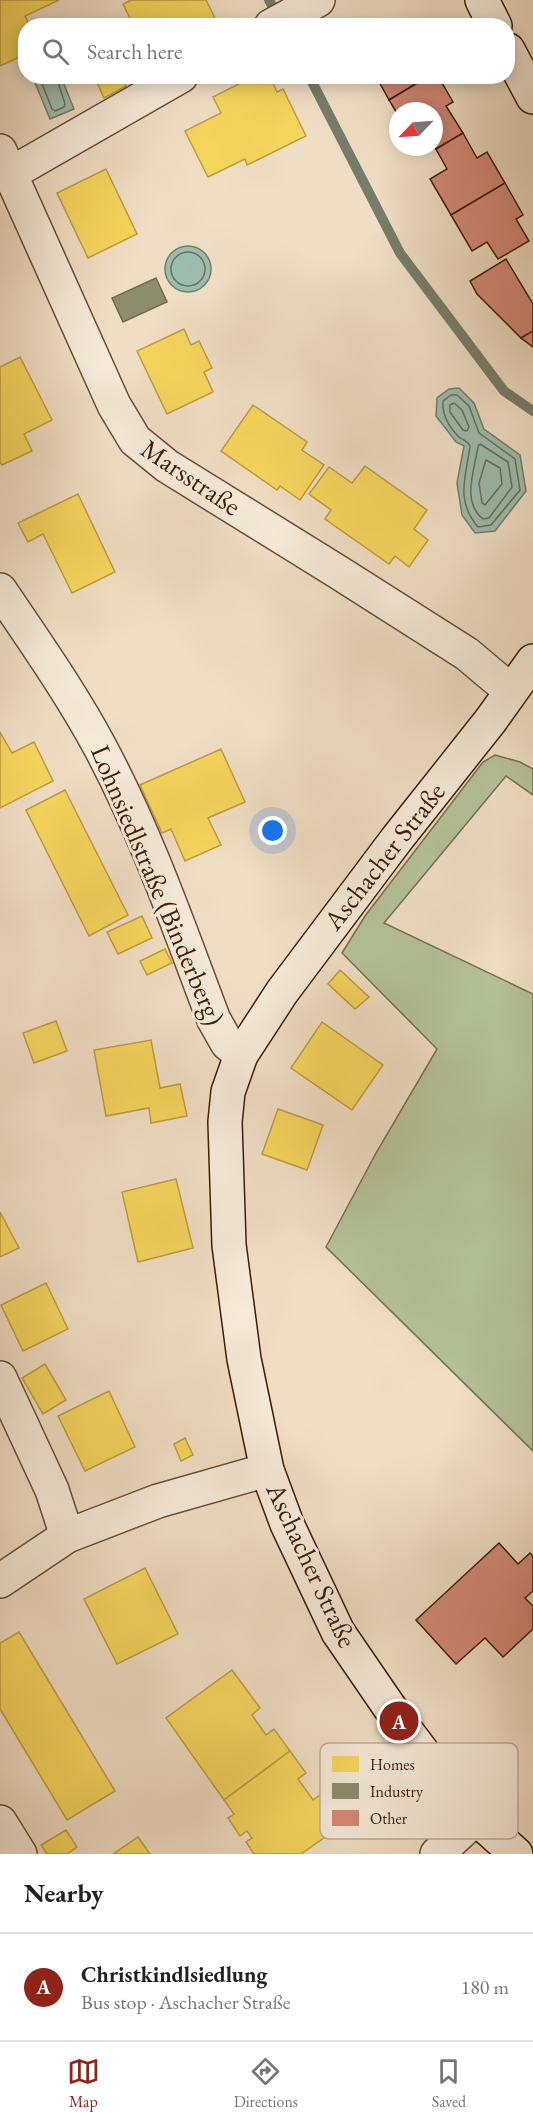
<!DOCTYPE html>
<meta charset="utf-8">
<style>
:root{--surface:#fff;--page:#f6f6f6;--text:#222;--muted:#767676;--line:#e0e0e0;--accent:#8f2418}
body{margin:0;font-family:"EB Garamond",serif;background:var(--page);color:var(--text)}
.compass{position:absolute;left:389px;top:102px;width:54px;height:54px;border-radius:50%;background:var(--surface);box-shadow:0 3px 15px #0003;rotate:245deg}
.you{position:absolute;left:273px;top:831px;width:21px;height:21px;margin:-15px;border:4px solid #fff;border-radius:50%;background:#1a73e8;box-shadow:0 0 0 9px #1a73e833}
.badge{display:grid;place-items:center;width:39px;height:39px;border-radius:50%;background:var(--accent);color:#fff;font-size:20px;font-weight:700}
.pin{position:absolute;translate:-50% -50%;border:3px solid #fff;box-shadow:0 2px 6px #0006}
.list{margin:0;padding:0;list-style:none}
h2{display:flex;justify-content:space-between;align-items:center;height:78px;margin:0;padding:0 24px;font-size:26px}
h2 small{font-size:20px;font-weight:400;color:var(--muted)}
.list li{display:grid;grid-template-columns:39px 1fr auto;gap:18px;align-items:center;box-sizing:border-box;height:108px;padding:0 24px;border-top:2px solid var(--line)}
.list b{display:block;font-size:22px;white-space:nowrap}
.list p{margin:0;font-size:20px;white-space:nowrap;color:var(--muted)}
.list em{font-size:20px;font-style:normal;color:var(--muted)}
.icon{flex:none;width:33px;height:33px;fill:none;stroke:currentColor;stroke-width:2;stroke-linecap:round;stroke-linejoin:round}
.map{position:relative;flex:none;width:533px;height:1854px;overflow:hidden}
.search{position:absolute;background:var(--surface);box-shadow:0 3px 15px #0003;left:18px;right:18px;top:18px;height:66px;display:flex;align-items:center;gap:15px;box-sizing:border-box;padding:0 21px;border-radius:24px;color:var(--muted);font-size:22px}
.sheet{height:186px;background:var(--surface)}
nav{display:flex;justify-content:space-around;align-items:center;box-sizing:border-box;height:84px;border-top:2px solid var(--line);background:var(--surface);font-size:16px;color:var(--muted)}
nav a{display:grid;justify-items:center;gap:3px}
nav .on{color:var(--accent)}
.map>svg:first-child{display:block}
.green{fill:#b4c298;stroke:#787050;stroke-width:1.5}
.water{fill:#9bbdae;stroke:#757d6b;stroke-width:1.5}
.homes{fill:#f6d55c;stroke:#be9e42;stroke-width:1.5}
.industry{fill:#8c8c6e;stroke:#746b4f;stroke-width:1.5}
.lines{fill:none;stroke-linecap:round;stroke-linejoin:round}
.shore{stroke:#6c6d5a;stroke-width:1.5}
.stream{stroke:#757d6b;stroke-width:10}
.building{fill:#d48977;stroke:#3c1d07;stroke-width:1.5}
.street-casing{stroke:#694d36;stroke-width:36}
.secondary-casing{stroke:#3c1d07;stroke-width:36}
.street{stroke:#f5ead9;stroke-width:33}
.secondary{stroke:#f5ead9;stroke-width:33}
.labels{text-anchor:middle;dominant-baseline:central;stroke-width:6;stroke-linejoin:round;paint-order:stroke}
.street-label{font-size:27px;fill:#3c1d07;stroke:#f5ead9}
.key{fill:#f5ead9;stroke:#beac9a;stroke-width:1.5}
.key-label{font-size:16px;fill:#3c1d07}
</style>
<div class="map">
<svg width="533" height="1854" viewBox="0 0 533 1854">
<rect width="100%" height="100%" fill="#f0dec4"/>
<filter id="stains"><feTurbulence type="fractalNoise" baseFrequency=".00333" numOctaves="4"/><feColorMatrix values="0 0 0 0 .2 0 0 0 0 .09 0 0 0 0 .02 0 0 0 .5 -.17"/></filter>
<radialGradient id="worn" r=".72"><stop offset=".6" stop-color="#630" stop-opacity="0"/><stop offset="1" stop-color="#630" stop-opacity=".3"/></radialGradient>
<polygon class="green" points="495,755 520,762 533,769 533,795 506,776 384,923 533,994 533,1451 326,1247 376,1153 437,1049 342,953 365,916 483,762"/>
<g class="water">
<polygon points="38,76 61,77 74,109 50,119 33,78"/>
<circle cx="188" cy="269" r="23"/>
<polygon points="459,388 474,403 484,429 520,455 526,491 495,531 475,533 462,515 457,483 464,446 456,442 436,416 437,398 449,389"/>
</g>
<g class="homes">
<polygon points="0,0 59,0 25,16 30,26 26,26 26,54 0,66"/>
<polygon points="131,0 206,0 217,22 210,26 195,26 194,23 188,26 134,26 123,4"/>
<polygon points="94,76 121,76 126,86 104,98"/>
<polygon points="254,76 270,76 277,92 283,89 306,136 247,165 245,159 208,177 185,131 221,113 213,97"/>
<polygon points="106,169 137,234 88,258 57,193"/>
<polygon points="184,329 191,345 199,341 212,368 204,372 213,392 167,414 137,351"/>
<polygon points="20,357 52,420 24,434 32,451 2,465 0,462 0,367"/>
<polygon points="253,405 307,442 302,450 324,465 300,500 280,486 277,490 221,451"/>
<polygon points="365,466 427,510 414,529 428,540 409,567 395,556 389,564 325,519 331,510 309,494 329,467 352,483"/>
<polygon points="78,494 115,572 72,593 43,534 28,542 18,523"/>
<polygon points="0,732 12,753 34,742 53,781 0,808"/>
<polygon points="221,749 245,802 208,818 221,845 185,861 171,829 162,833 140,785"/>
<polygon points="65,790 128,915 89,936 26,810"/>
<polygon points="142,916 152,938 118,954 107,932"/>
<polygon points="165,949 172,963 147,975 140,961"/>
<polygon points="340,970 369,997 355,1009 328,984"/>
<polygon points="56,1021 67,1051 34,1063 23,1033"/>
<polygon points="322,1022 383,1065 352,1110 291,1068"/>
<polygon points="151,1040 160,1088 180,1084 187,1116 151,1123 149,1108 106,1116 94,1050"/>
<polygon points="278,1109 323,1125 307,1170 262,1154"/>
<polygon points="176,1179 193,1248 138,1262 122,1192"/>
<polygon points="0,1212 19,1248 0,1257"/>
<polygon points="46,1283 68,1329 23,1351 1,1305"/>
<polygon points="45,1364 66,1400 43,1414 22,1378"/>
<polygon points="109,1391 135,1447 85,1471 58,1416"/>
<polygon points="185,1438 193,1455 181,1461 174,1444"/>
<polygon points="145,1568 178,1634 117,1664 84,1599"/>
<polygon points="19,1632 115,1791 67,1820 0,1709 0,1643"/>
<polygon points="232,1670 260,1708 252,1715 266,1735 274,1729 290,1751 224,1800 166,1718"/>
<polygon points="290,1751 306,1773 298,1779 313,1800 320,1795 342,1825 301,1854 254,1854 246,1842 252,1838 247,1831 240,1836 228,1818 234,1814 224,1800"/>
<polygon points="66,1830 77,1847 67,1854 47,1854 41,1845"/>
<polygon points="138,1837 150,1854 113,1854"/>
</g>
<polygon class="industry" points="156,278 167,302 123,322 112,298"/>
<g class="lines">
<g class="shore">
<polyline points="39,76 52,109 55,111 64,107 65,104 56,76"/>
<circle cx="188" cy="269" r="17"/>
<path d="M 451,395 L 457,395 L 469,406 L 479,433 L 515,459 L 520,490 L 491,525 L 478,527 C 455,500 466,477 470,446 C 467,440 464,441 459,437 C 449,427 442,415 443,401 Z"/>
<polygon points="454,403 462,410 469,427 467,431 463,430 450,412 450,405"/>
<path d="M 480,444 L 508,462 L 512,487 L 489,518 L 483,519 C 461,502 475,469 478,446 Z"/>
<polygon points="486,460 500,468 502,484 485,505 482,503 479,483"/>
</g>
<g class="stream">
<polyline points="269,0 278,17"/>
<polyline points="309,76 400,253 504,391 533,411"/>
</g>
</g>
<g class="building">
<polygon points="376,76 429,76 389,100"/>
<polygon points="429,76 438,76 453,102 446,106 463,133 436,149 434,145 434,111 398,111 398,115 389,100"/>
<polygon points="463,133 477,158 487,152 505,183 451,215 430,179 447,169 436,149"/>
<polygon points="505,183 523,215 516,219 529,241 498,259 487,242 472,251 451,215"/>
<polygon points="506,259 533,304 533,331 521,338 477,294 470,281"/>
<polygon points="533,331 533,347 521,338"/>
<polygon points="499,1543 518,1564 530,1553 533,1556 533,1591 525,1598 533,1606 533,1629 503,1657 485,1638 456,1664 416,1620"/>
</g>
<g class="lines">
<defs>
<g id="street">
<polyline points="271,26 318,0"/>
<polyline points="0,151 114,405 135,440 167,466 338,572 467,654 511,691"/>
<polyline points="10,174 181,76"/>
<path d="M 0,590 C 35,642 71,693 100,747 C 147,835 179,928 214,1020 L 227,1043 L 241,1055"/>
<polyline points="0,1378 52,1490 67,1536"/>
<polyline points="0,1581 67,1536 158,1501 267,1470"/>
<polyline points="0,1822 20,1854"/>
<polyline points="437,1854 476,1818"/>
</g>
<g id="secondary">
<polyline points="482,0 495,26"/>
<polyline points="508,50 533,97"/>
<polyline points="516,1854 476,1818 442,1778 399,1721 338,1632 287,1524 267,1470 244,1359 229,1245 225,1122 228,1092 241,1055 282,992 396,840 491,720 533,661"/>
</g>
</defs>
<use href="#street" class="street-casing"/>
<use href="#secondary" class="secondary-casing"/>
<use href="#street" class="street"/>
<use href="#secondary" class="secondary"/>
</g>
<g class="labels">
<g class="street-label">
<text transform="translate(191 477) rotate(34)">Marsstraße</text>
<text transform="translate(384 856) rotate(-52)">Aschacher Straße</text>
<text transform="translate(158 885) rotate(67)">Lohnsiedlstraße (Binderberg)</text>
<text transform="translate(312 1565) rotate(65)">Aschacher Straße</text>
</g>
</g>
<rect x="320" y="1743" width="198" height="96" rx="9" class="key"/>
<rect x="332" y="1756" width="27" height="16" fill="#f6d55c"/>
<rect x="332" y="1783" width="27" height="16" fill="#8c8c6e"/>
<rect x="332" y="1810" width="27" height="16" fill="#d48977"/>
<g class="key-label">
<text x="370" y="1770">Homes</text>
<text x="370" y="1797">Industry</text>
<text x="370" y="1824">Other</text>
</g>
<rect width="100%" height="100%" filter="url(#stains)"/>
<rect width="100%" height="100%" fill="url(#worn)"/>
</svg>
<svg class="compass" viewBox="-18 -18 36 36"><path d="M0-13l5 13h-10z" fill="#e53935"/><path d="M0 13l5-13h-10z" fill="#767676"/></svg>
<div class="you"></div>
<div class="pin badge" style="left:399px;top:1721px">A</div>
<div class="search"><svg class="icon" aria-label="search" viewBox="0 0 24 24"><circle cx="10" cy="10" r="6"/><path d="M15 15l6 6"/></svg>Search here</div>
</div>
<section class="sheet">
<h2>Nearby<small></small></h2>
<ul class="list">
<li><span class="badge">A</span><div><b>Christkindlsiedlung</b><p>Bus stop · Aschacher Straße</p></div><em>180 m</em></li>
</ul>
</section>
<nav>
<a class="on"><svg class="icon" aria-label="map" viewBox="0 0 24 24"><path d="M3 6l6-2 6 2 6-2v14l-6 2-6-2-6 2zM9 4v14M15 6v14"/></svg>Map</a>
<a><svg class="icon" aria-label="directions" viewBox="0 0 24 24"><path d="M12 3l9 9-9 9-9-9zM9 14v-3h6M13 9l2 2-2 2"/></svg>Directions</a>
<a><svg class="icon" aria-label="saved" viewBox="0 0 24 24"><path d="M7 4h10v16l-5-4-5 4z"/></svg>Saved</a>
</nav>
